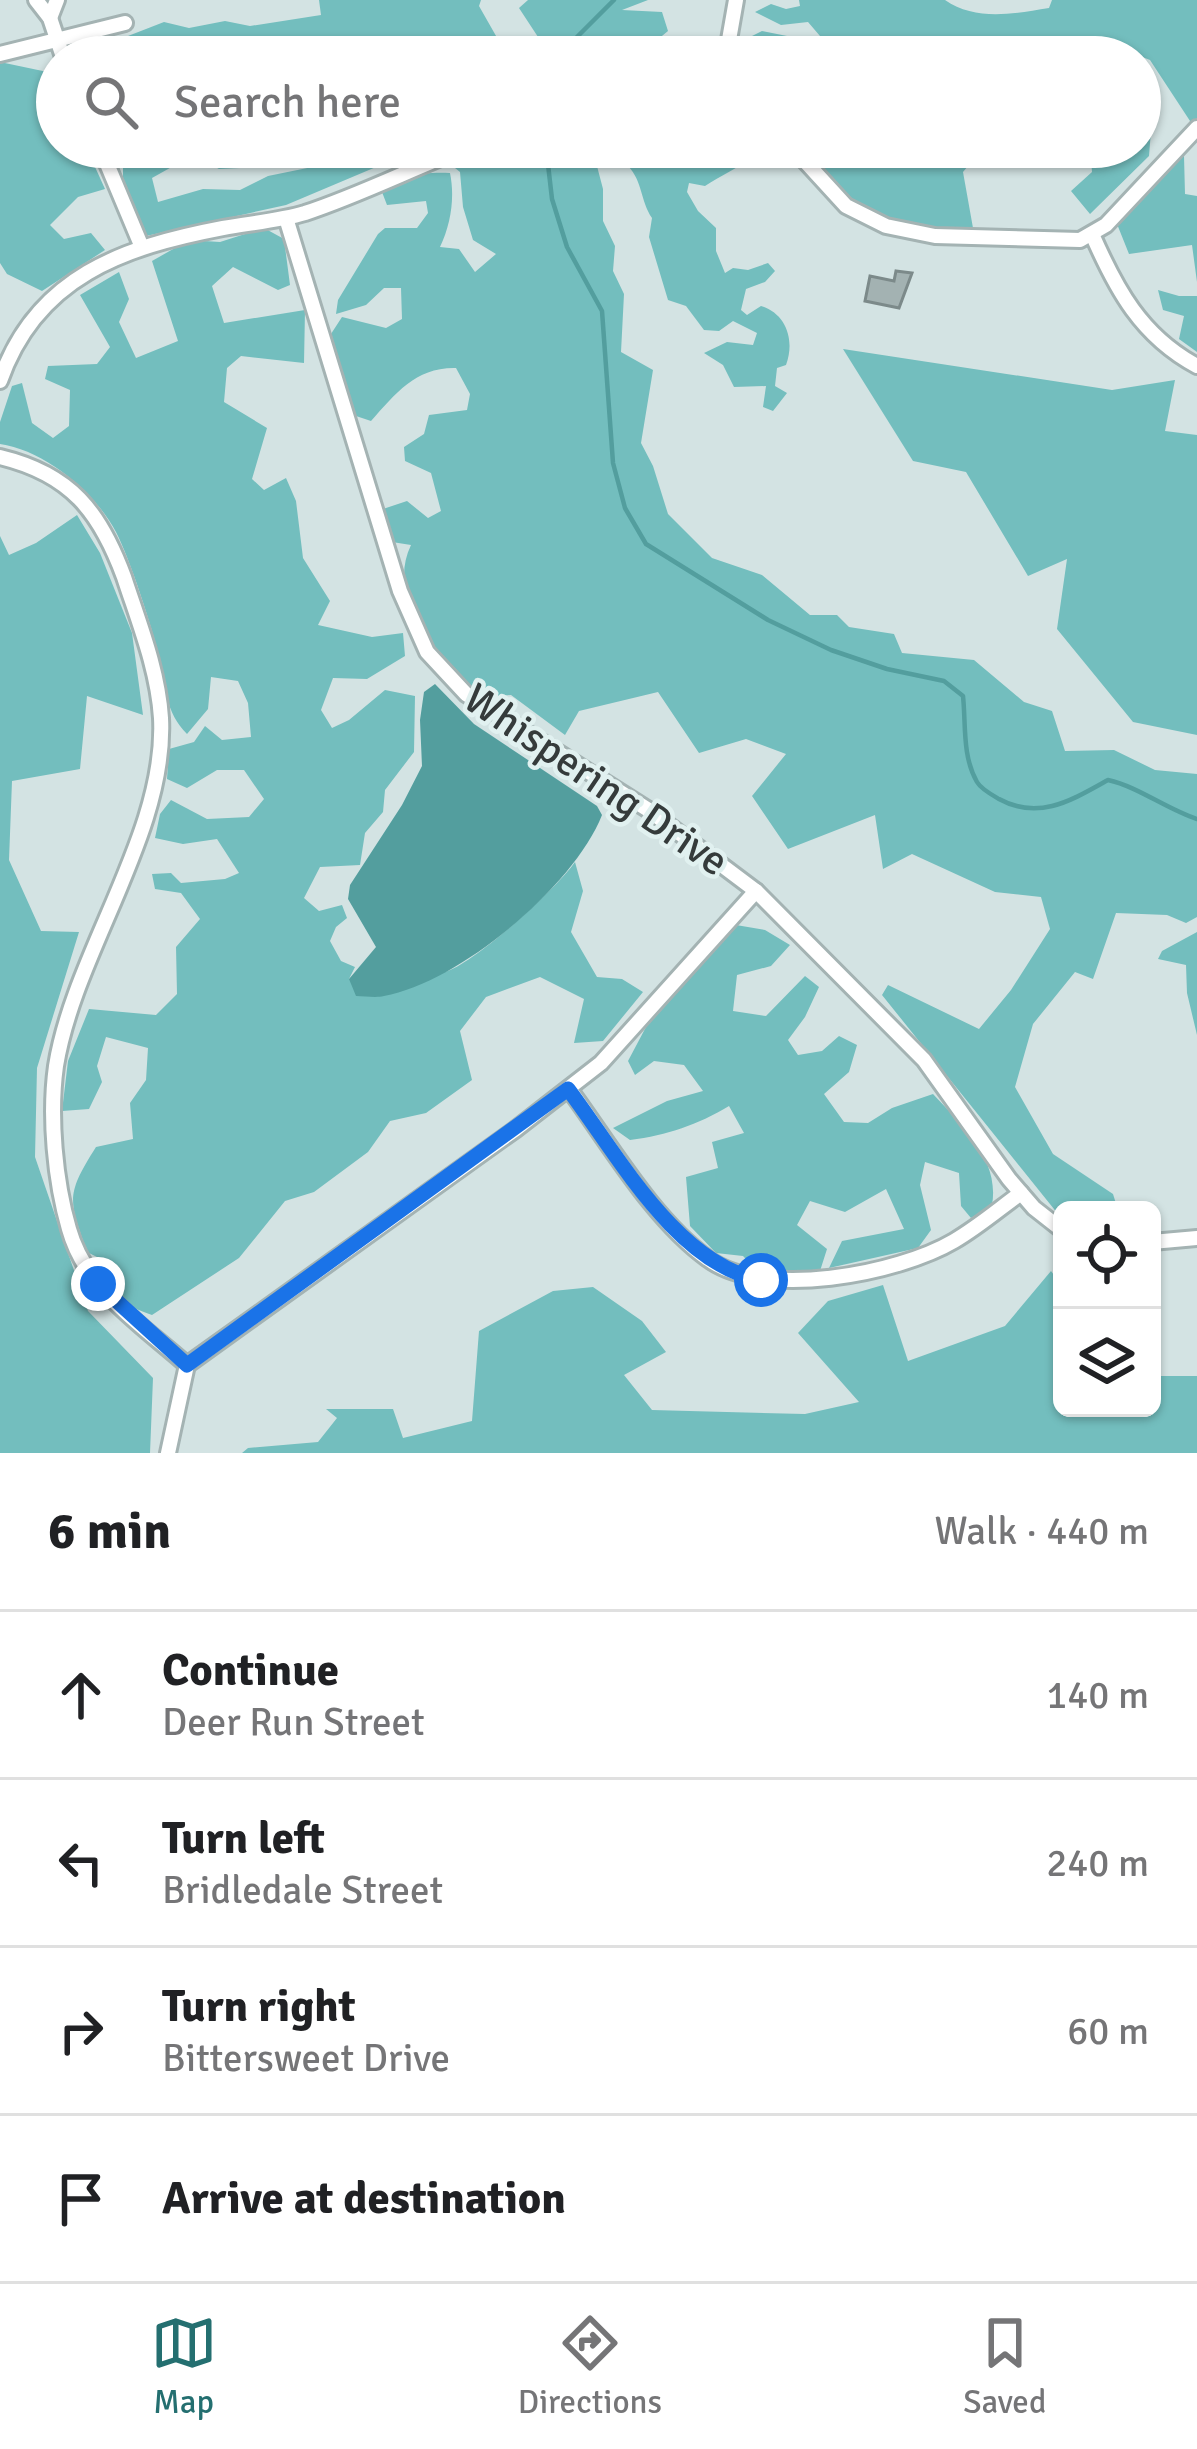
<!DOCTYPE html>
<meta charset="utf-8">
<style>
:root{--surface:#fff;--page:#f2f2f2;--text:#202124;--muted:#757577;--line:#e0e0e0;--accent:#246f70}
body{margin:0;font-family:Signika,sans-serif;background:var(--page);color:var(--text)}
.controls{position:absolute;right:36px;bottom:36px;display:grid;overflow:hidden;border-radius:18px;box-shadow:0 3px 9px #0004}
.controls button{width:108px;height:108px;display:grid;place-items:center;padding:0;border:0;border-bottom:3px solid var(--line);background:var(--surface);color:var(--text);font:60px sans-serif}
.stop{position:absolute;width:36px;height:36px;margin:-27px;border:9px solid #1a73e8;border-radius:50%;background:#fff}
.stop.end{background:#1a73e8;border-color:#fff;box-shadow:0 3px 12px #0008}
.list{margin:0;padding:0;list-style:none}
h2{display:flex;justify-content:space-between;align-items:center;height:156px;margin:0;padding:0 48px;font-size:51px}
h2 small{font-size:39px;font-weight:400;color:var(--muted)}
.list li{display:grid;grid-template-columns:78px 1fr auto;gap:36px;align-items:center;box-sizing:border-box;height:168px;padding:0 48px;border-top:3px solid var(--line)}
.list b{display:block;font-size:45px;white-space:nowrap}
.list p{margin:0;font-size:39px;white-space:nowrap;color:var(--muted)}
.list em{font-size:39px;font-style:normal;color:var(--muted)}
.icon{flex:none;width:66px;height:66px;fill:none;stroke:currentColor;stroke-width:2;stroke-linecap:round;stroke-linejoin:round}
.map{position:relative;flex:none;width:1197px;height:1453px;overflow:hidden}
.search{position:absolute;background:var(--surface);box-shadow:0 3px 9px #0004;left:36px;right:36px;top:36px;height:132px;display:flex;align-items:center;gap:30px;box-sizing:border-box;padding:0 42px;border-radius:66px;color:var(--muted);font-size:45px}
.sheet{height:828px;background:var(--surface)}
nav{display:flex;justify-content:space-around;align-items:center;box-sizing:border-box;height:168px;border-top:3px solid var(--line);background:var(--surface);font-size:33px;color:var(--muted)}
nav a{display:grid;justify-items:center;gap:6px}
nav .on{color:var(--accent)}
.map>svg:first-child{display:block}
.forest{fill:#73bebe}
.water{fill:#539e9e}
.lines{fill:none;stroke-linecap:round;stroke-linejoin:round}
.stream{stroke:#539e9e;stroke-width:4.5}
.building{fill:#a3b2b2;stroke:#7c8a8a;stroke-width:3}
.minor-casing{stroke:#a4b3b3;stroke-width:20}
.minor{stroke:#fff;stroke-width:14}
.route{stroke:#1a73e8;stroke-width:15}
.labels{text-anchor:middle;dominant-baseline:central;stroke-width:9;stroke-linejoin:round;paint-order:stroke}
.street-label{font-size:42px;fill:#353b3b;stroke:#e1f1f0}
</style>
<div class="map">
<svg width="1197" height="1453" viewBox="0 0 1197 1453">
<rect width="100%" height="100%" fill="#d3e3e3"/>
<g class="forest">
<polygon points="319,0 481,0 479,6 508,57 115,57 128,36 164,22 189,28 225,21 250,26 321,15"/>
<polygon points="528,0 648,0 622,10 662,12 668,31 651,45 652,57 524,57 540,40 519,8"/>
<path d="M 799,0 L 945,0 C 975,21 1013,14 1049,8 L 1052,0 L 1197,0 L 1197,119 L 1192,124 L 1150,60 L 1104,42 L 1097,57 L 838,57 L 808,22 L 781,25 L 755,12 L 771,4 L 786,9 L 800,6 Z"/>
<polygon points="762,31 787,36 793,57 736,57 738,43"/>
<polygon points="0,62 57,74 57,147 86,147 105,189 78,197 50,225 64,239 91,233 105,250 42,291 7,274 0,263"/>
<polygon points="1151,131 1149,156 1090,214 1071,191 1092,172 1090,147 1140,147 1140,132"/>
<polygon points="107,147 272,147 259,167 219,169 193,155 152,178 158,202 203,189 240,190 268,176 317,166 345,147 389,147 395,159 286,205 146,236 123,183 123,165 111,161"/>
<path d="M 482,147 L 592,147 L 603,189 L 603,221 L 615,246 L 613,271 L 624,294 L 621,352 L 653,370 L 641,443 L 653,466 L 668,514 L 712,558 L 762,575 L 810,615 L 837,615 L 849,627 L 894,634 L 902,653 L 974,660 L 1024,702 L 1052,711 L 1065,751 L 1114,750 L 1155,770 L 1197,774 L 1197,917 L 1186,923 L 1167,915 L 1116,913 L 1093,979 L 1075,972 L 1033,1024 L 1015,1087 L 1053,1154 L 1113,1194 L 1118,1210 L 1062,1210 L 1062,1219 L 882,995 L 888,985 L 979,1029 L 1011,990 L 1050,929 L 1041,897 L 995,892 L 912,854 L 883,869 L 875,815 L 788,849 L 752,796 L 786,754 L 746,739 L 699,753 L 658,692 L 579,711 L 565,735 L 511,695 L 481,698 C 442,664 384,600 411,545 L 392,542 L 383,509 L 407,501 L 428,518 L 441,511 L 431,473 L 405,461 L 404,447 L 424,434 L 429,415 L 467,410 L 470,394 L 456,368 C 416,367 396,393 371,421 L 353,415 L 329,337 L 342,317 L 386,328 L 402,319 L 401,288 L 384,288 L 366,305 L 336,314 L 338,300 L 378,234 L 385,228 L 417,228 L 428,213 L 426,201 L 387,205 L 382,192 C 400,174 425,172 450,173 C 455,197 451,224 440,247 L 459,249 L 475,272 L 496,254 L 473,240 L 463,207 L 460,172 L 450,164 L 456,156 Z"/>
<path d="M 636,147 L 731,147 L 732,152 L 751,157 C 736,170 721,175 705,186 L 689,183 L 687,192 L 698,211 L 716,228 L 716,251 L 725,273 L 733,268 L 748,270 L 768,263 L 775,271 L 765,282 L 746,289 L 741,310 L 747,315 L 761,306 C 787,314 795,341 786,365 L 777,368 L 775,386 L 787,393 L 773,411 L 763,407 L 766,386 L 734,387 L 723,365 L 704,353 L 727,342 L 753,345 L 757,333 L 733,321 L 719,331 L 704,330 L 686,306 L 668,300 L 649,237 L 652,218 C 640,200 643,182 628,166 Z"/>
<path d="M 813,147 L 843,147 L 855,163 L 880,164 L 888,147 L 984,147 L 963,172 L 973,228 C 887,233 859,214 802,152 Z"/>
<polygon points="1184,156 1185,194 1197,196 1197,282 1192,245 1129,254 1115,219 1172,160"/>
<path d="M 264,228 L 284,239 L 290,285 L 278,290 L 233,267 L 212,286 L 224,323 L 305,310 L 304,363 L 241,356 L 227,368 L 224,402 L 267,428 L 252,479 L 264,490 L 286,478 L 296,501 L 303,558 L 330,601 L 318,625 L 372,637 L 403,633 L 405,656 L 367,679 L 333,678 L 321,710 L 332,728 L 349,720 L 385,690 L 415,696 L 414,752 L 385,790 L 383,812 L 365,833 L 360,865 L 320,867 L 304,898 L 319,911 L 342,905 L 347,918 L 336,927 L 330,941 L 341,961 L 355,967 L 349,979 C 379,977 415,979 445,972 C 474,964 557,888 575,862 L 583,891 L 571,932 L 597,977 L 622,979 L 643,992 L 603,1041 L 574,1043 L 584,999 L 540,977 L 486,997 L 460,1031 L 472,1080 L 426,1113 L 390,1121 L 368,1152 L 314,1192 L 285,1201 L 239,1258 L 152,1315 C 122,1305 104,1290 99,1258 L 87,1252 C 69,1200 65,1196 96,1147 L 133,1139 L 130,1103 L 146,1080 L 148,1048 L 106,1037 L 97,1066 L 102,1082 L 89,1109 L 62,1111 L 68,1061 L 89,1009 L 156,1015 L 177,994 L 176,947 L 200,919 L 181,893 L 155,889 L 152,874 L 171,873 L 181,883 L 225,879 L 239,873 L 217,839 L 183,844 L 155,838 L 160,814 L 171,800 L 207,819 L 249,817 L 264,799 L 244,770 L 217,770 L 187,788 L 167,779 L 169,749 L 194,742 L 205,726 L 222,740 L 251,737 L 248,703 L 238,681 L 211,677 L 208,709 L 187,734 C 165,712 166,687 159,657 C 152,627 130,559 116,532 C 95,492 44,450 0,444 L 0,422 L 12,386 L 22,383 L 32,423 L 53,438 L 69,426 L 70,390 L 45,379 L 48,366 L 97,364 L 110,347 L 80,295 L 119,272 L 129,299 L 119,322 L 136,358 L 178,341 L 152,261 L 189,240 L 220,242 Z"/>
<polygon points="1158,290 1179,296 1197,296 1197,352 1179,339 1184,316 1163,310"/>
<polygon points="843,349 1112,390 1175,380 1165,431 1197,435 1197,735 1133,722 1057,629 1067,559 1028,576 966,472 913,461"/>
<polygon points="77,515 100,553 132,633 143,715 87,696 80,769 12,781 9,860 41,931 79,932 37,1068 35,1157 88,1311 153,1378 150,1453 0,1453 0,536 9,555 36,543"/>
<path d="M 736,925 L 765,930 L 790,945 L 771,966 L 737,975 L 733,1011 L 766,1016 L 805,976 L 819,987 L 805,1017 L 788,1040 L 798,1055 L 822,1051 L 839,1036 L 857,1045 L 849,1072 L 824,1094 L 844,1122 L 868,1123 L 892,1108 L 933,1094 C 963,1126 1000,1160 992,1205 L 971,1218 L 961,1206 L 959,1173 L 925,1162 L 920,1185 L 931,1230 L 918,1248 L 829,1268 L 842,1241 L 904,1229 L 886,1189 L 845,1212 L 810,1201 L 797,1225 L 827,1249 L 820,1271 L 783,1275 L 758,1272 L 743,1256 L 716,1253 L 690,1226 L 686,1177 L 718,1168 L 712,1142 L 744,1133 L 729,1106 C 697,1125 668,1135 630,1140 L 613,1128 L 667,1101 L 703,1091 L 684,1065 L 654,1061 L 635,1075 L 628,1061 L 646,1027 Z"/>
<polygon points="1197,932 1197,1035 1187,993 1186,965 1158,959 1162,951"/>
<polygon points="1051,1271 1062,1286 1062,1408 1152,1408 1152,1376 1197,1376 1197,1453 242,1453 248,1448 318,1442 337,1418 326,1409 393,1409 403,1438 472,1421 479,1331 553,1291 593,1287 642,1321 666,1352 624,1375 652,1410 805,1414 859,1402 798,1333 828,1301 883,1285 908,1361 1005,1326"/>
</g>
<path class="water" d="M 435,684 L 474,724 L 597,806 L 602,815 C 574,886 460,982 384,996 C 376,998 365,996 356,996 L 349,979 L 376,947 L 348,899 L 350,885 L 402,805 L 422,766 L 420,720 L 424,692 Z"/>
<g class="lines">
<g class="stream">
<polyline points="564,57 566,48 614,0"/>
<path d="M 546,147 L 552,199 L 567,247 L 602,311 L 613,463 L 625,508 L 646,544 L 768,620 L 831,650 L 887,669 L 944,681 L 963,696 C 966,724 962,756 977,782 C 981,789 992,795 999,799 C 1039,821 1072,800 1108,780 C 1139,787 1166,809 1197,819"/>
</g>
</g>
<polygon class="building" points="896,271 912,273 899,308 865,301 870,276 894,281"/>
<g class="lines">
<defs>
<g id="minor">
<polyline points="36,0 50,18 63,57"/>
<polyline points="50,18 57,0"/>
<polyline points="0,54 125,23"/>
<polyline points="726,57 736,0"/>
<polyline points="100,147 141,245"/>
<polyline points="792,147 846,206 886,226 935,236 1080,240 1106,225 1197,128"/>
<polyline points="286,218 400,591 427,652 466,694 647,809 756,891 924,1060 1009,1179 1034,1208 1062,1230"/>
<path d="M 1092,234 C 1116,289 1141,336 1197,366"/>
<path d="M 0,381 C 36,277 123,247 223,228 C 250,223 278,221 305,213 C 360,195 413,168 468,147"/>
<path d="M 0,457 C 71,474 100,512 124,577 C 139,623 158,670 161,718 C 167,833 74,953 56,1066 C 49,1116 55,1181 69,1229 C 86,1290 142,1325 187,1365"/>
<path d="M 569,1089 C 609,1143 653,1220 708,1259 C 763,1300 898,1274 954,1241 C 978,1227 999,1209 1021,1193"/>
<polyline points="1152,1242 1197,1238"/>
<polyline points="187,1365 516,1129 601,1063 756,891"/>
<polyline points="168,1453 187,1365"/>
</g>
</defs>
<use href="#minor" class="minor-casing"/>
<use href="#minor" class="minor"/>
</g>
<g class="lines">
<path class="route" d="M 98,1284 L 187,1365 L 568,1089 C 618,1155 677,1265 761,1280"/>
</g>
<g class="labels">
<g class="street-label">
<text transform="translate(596 780) rotate(34)">Whispering Drive</text>
</g>
</g>
</svg>
<div class="controls">
<button><svg class="icon" aria-label="locate" viewBox="0 0 24 24"><circle cx="12" cy="12" r="6"/><path d="M12 2v4M12 18v4M2 12h4M18 12h4"/></svg></button>
<button><svg class="icon" aria-label="layers" viewBox="0 0 24 24"><path d="M12 4l9 5-9 5-9-5zM3 14l9 5 9-5"/></svg></button>
</div>
<div class="stop" style="left:761px;top:1280px"></div>
<div class="stop end" style="left:98px;top:1284px"></div>
<div class="search"><svg class="icon" aria-label="search" viewBox="0 0 24 24"><circle cx="10" cy="10" r="6"/><path d="M15 15l6 6"/></svg>Search here</div>
</div>
<section class="sheet">
<h2>6 min<small>Walk · 440 m</small></h2>
<ul class="list">
<li><svg class="icon" aria-label="ahead" viewBox="0 0 24 24"><path d="M12 20V5M6 11l6-6 6 6"/></svg><div><b>Continue</b><p>Deer Run Street</p></div><em>140 m</em></li>
<li><svg class="icon" aria-label="left" viewBox="0 0 24 24"><path d="M17 20v-9H6M10 6l-5 5 5 5"/></svg><div><b>Turn left</b><p>Bridledale Street</p></div><em>240 m</em></li>
<li><svg class="icon" aria-label="right" viewBox="0 0 24 24"><path d="M7 20v-9h11M14 6l5 5-5 5"/></svg><div><b>Turn right</b><p>Bittersweet Drive</p></div><em>60 m</em></li>
<li><svg class="icon" aria-label="arrive" viewBox="0 0 24 24"><path d="M6 21V4h12l-3 4 3 4H6"/></svg><div><b>Arrive at destination</b></div></li>
</ul>
</section>
<nav>
<a class="on"><svg class="icon" aria-label="map" viewBox="0 0 24 24"><path d="M3 6l6-2 6 2 6-2v14l-6 2-6-2-6 2zM9 4v14M15 6v14"/></svg>Map</a>
<a><svg class="icon" aria-label="directions" viewBox="0 0 24 24"><path d="M12 3l9 9-9 9-9-9zM9 14v-3h6M13 9l2 2-2 2"/></svg>Directions</a>
<a><svg class="icon" aria-label="saved" viewBox="0 0 24 24"><path d="M7 4h10v16l-5-4-5 4z"/></svg>Saved</a>
</nav>
